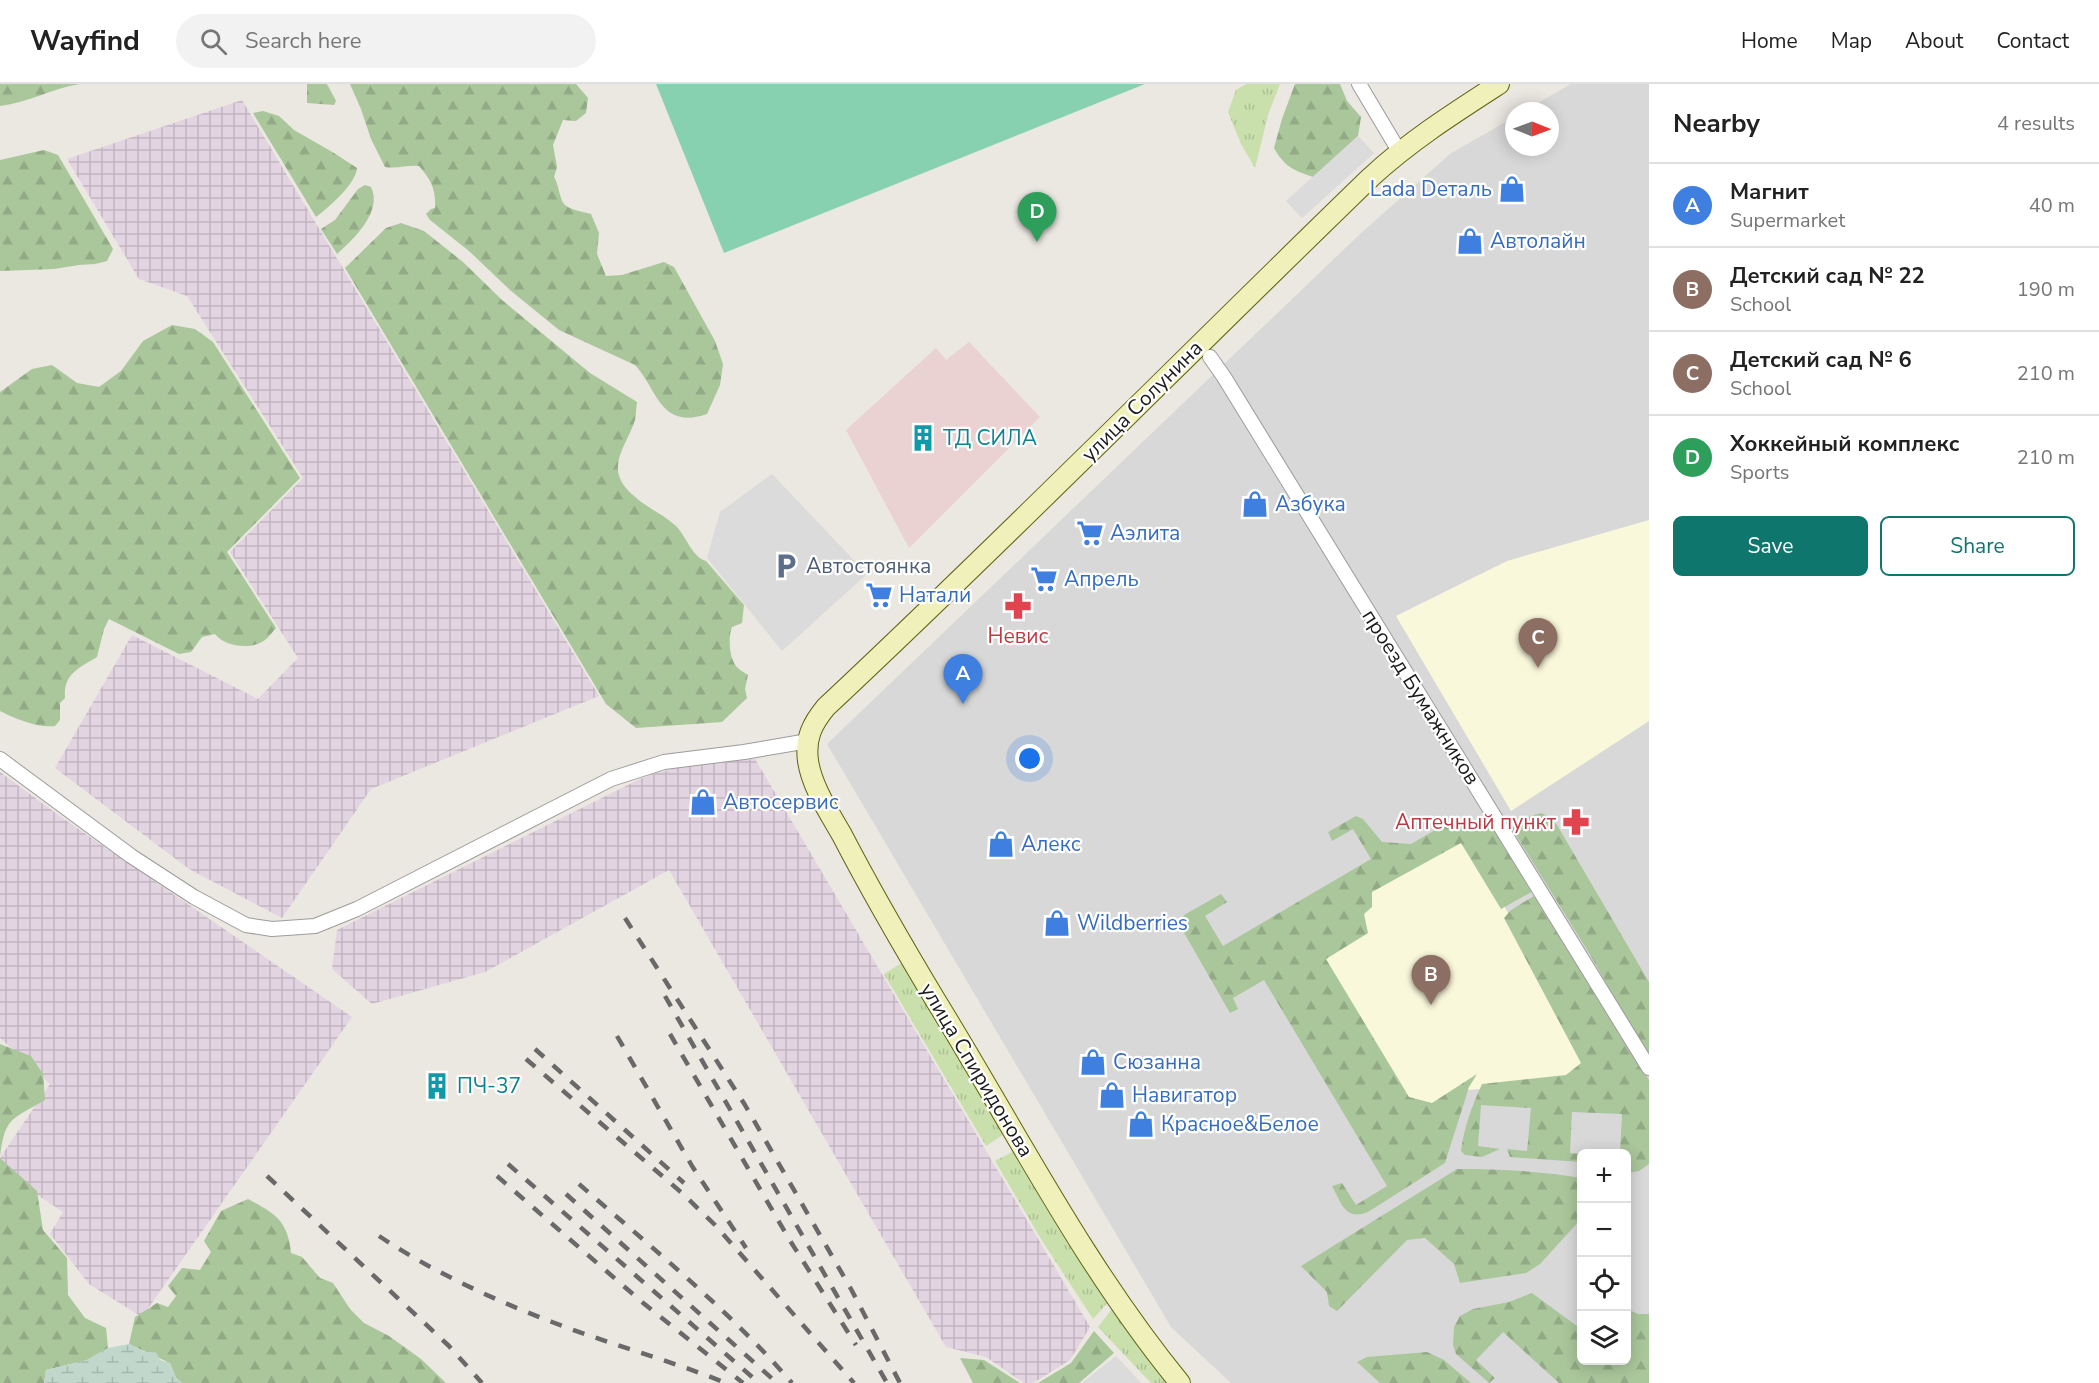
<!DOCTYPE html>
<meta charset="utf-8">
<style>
:root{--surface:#fff;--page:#f2f2f2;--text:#222;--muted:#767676;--line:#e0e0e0;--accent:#0f766e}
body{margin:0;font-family:"Nunito Sans",sans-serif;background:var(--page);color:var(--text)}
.controls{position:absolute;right:18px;bottom:18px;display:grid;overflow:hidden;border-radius:9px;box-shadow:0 3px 15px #0003}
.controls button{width:54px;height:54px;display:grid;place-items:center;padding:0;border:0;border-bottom:2px solid var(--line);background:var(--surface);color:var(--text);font:30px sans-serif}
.compass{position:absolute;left:1505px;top:18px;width:54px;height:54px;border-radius:50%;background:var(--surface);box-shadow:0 3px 15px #0003;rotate:91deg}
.you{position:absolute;left:1030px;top:675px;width:21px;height:21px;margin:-15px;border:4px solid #fff;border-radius:50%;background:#1a73e8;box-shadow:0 0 0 9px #1a73e833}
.badge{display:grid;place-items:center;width:39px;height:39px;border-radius:50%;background:var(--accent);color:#fff;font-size:20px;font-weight:700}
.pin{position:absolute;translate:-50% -50px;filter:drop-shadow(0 2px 3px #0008)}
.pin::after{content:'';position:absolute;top:32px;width:21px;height:18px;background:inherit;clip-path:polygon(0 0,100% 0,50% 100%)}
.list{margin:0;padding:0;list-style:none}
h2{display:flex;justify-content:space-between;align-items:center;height:78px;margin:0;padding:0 24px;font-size:26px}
h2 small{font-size:20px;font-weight:400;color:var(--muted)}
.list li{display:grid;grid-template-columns:39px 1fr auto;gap:18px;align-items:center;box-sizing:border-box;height:84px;padding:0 24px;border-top:2px solid var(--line)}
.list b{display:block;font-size:22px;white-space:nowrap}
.list p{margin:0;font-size:20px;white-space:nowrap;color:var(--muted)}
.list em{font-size:20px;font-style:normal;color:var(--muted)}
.actions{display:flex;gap:12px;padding:18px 24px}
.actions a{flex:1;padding:14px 0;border:2px solid var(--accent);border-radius:9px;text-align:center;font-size:21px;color:var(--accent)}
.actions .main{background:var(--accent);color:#fff}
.icon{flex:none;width:33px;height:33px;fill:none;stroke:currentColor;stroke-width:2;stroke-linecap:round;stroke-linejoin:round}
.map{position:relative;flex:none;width:1649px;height:1299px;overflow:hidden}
header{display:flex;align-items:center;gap:36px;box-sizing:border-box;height:84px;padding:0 30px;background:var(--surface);border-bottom:2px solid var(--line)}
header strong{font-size:28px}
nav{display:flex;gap:33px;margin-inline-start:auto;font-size:21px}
.search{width:420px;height:54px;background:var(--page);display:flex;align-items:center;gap:15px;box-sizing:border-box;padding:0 21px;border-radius:33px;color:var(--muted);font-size:22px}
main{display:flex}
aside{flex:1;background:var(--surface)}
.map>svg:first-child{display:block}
.residential{fill:#d9d8d8;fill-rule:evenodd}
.commercial{fill:#ead2d2}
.industrial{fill:url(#industrial-grid)}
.education{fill:#faf8db}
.grass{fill:url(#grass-tufts)}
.forest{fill:url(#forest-firs)}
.wetland{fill:url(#wetland-marsh)}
.pitch{fill:#88d1b0}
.parking{fill:#dbdbdb}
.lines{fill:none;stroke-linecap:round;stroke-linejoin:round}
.street-casing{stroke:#9c9c9c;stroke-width:16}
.secondary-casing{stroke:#5f6211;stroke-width:22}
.street{stroke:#fff;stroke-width:14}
.secondary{stroke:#f0f0ba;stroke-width:20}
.rail{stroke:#696969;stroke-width:4.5;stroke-dasharray:12 12;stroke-linecap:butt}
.labels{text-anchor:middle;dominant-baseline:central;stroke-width:4.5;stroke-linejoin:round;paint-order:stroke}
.shop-label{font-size:21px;fill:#366cbe;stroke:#fff;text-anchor:start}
.street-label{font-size:21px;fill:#1b1b1b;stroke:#fff}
.culture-label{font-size:21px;fill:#0d838f;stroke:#fff;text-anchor:start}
.service-label{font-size:21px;fill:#4e5e75;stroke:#fff;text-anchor:start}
.health-label{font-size:21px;fill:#be3a42;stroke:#fff}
</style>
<header>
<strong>Wayfind</strong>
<div class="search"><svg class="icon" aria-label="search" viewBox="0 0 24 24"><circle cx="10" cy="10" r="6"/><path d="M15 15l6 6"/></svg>Search here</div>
<nav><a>Home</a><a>Map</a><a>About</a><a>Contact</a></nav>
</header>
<main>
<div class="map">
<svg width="1649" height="1299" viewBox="0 0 1649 1299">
<defs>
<pattern id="industrial-grid" width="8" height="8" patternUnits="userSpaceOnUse" patternTransform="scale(1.5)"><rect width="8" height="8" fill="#e3d4e1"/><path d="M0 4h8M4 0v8" fill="none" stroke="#c2b5c0"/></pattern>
<pattern id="grass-tufts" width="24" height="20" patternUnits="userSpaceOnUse" patternTransform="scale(1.5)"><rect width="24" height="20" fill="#c9e0ac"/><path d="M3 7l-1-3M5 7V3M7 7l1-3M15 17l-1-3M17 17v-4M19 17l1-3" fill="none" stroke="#acc093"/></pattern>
<pattern id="forest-firs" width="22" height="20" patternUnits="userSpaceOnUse" patternTransform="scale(1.5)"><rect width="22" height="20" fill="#aac69b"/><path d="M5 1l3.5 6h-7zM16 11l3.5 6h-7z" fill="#92aa85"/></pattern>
<pattern id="wetland-marsh" width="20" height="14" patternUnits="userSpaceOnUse" patternTransform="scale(1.5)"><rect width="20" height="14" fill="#c0d7cb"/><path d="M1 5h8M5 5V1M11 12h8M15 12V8" fill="none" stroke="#a4b8ae"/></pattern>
</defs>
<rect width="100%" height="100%" fill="#ebe7e1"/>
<path class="residential" d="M 1571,0 L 1649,0 L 1649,1299 L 1231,1299 L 1171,1243 L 827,660 L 1359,151 L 1450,70 L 1514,33 L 1514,63 L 1550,63 L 1550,27 L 1524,27 ZM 1582,1070 L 1626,1070 L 1626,1276 L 1582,1276 Z"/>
<polygon class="commercial" points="969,258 1040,333 909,464 846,346 936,264 946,276"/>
<g class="industrial">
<polygon points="242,16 599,612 371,705 282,834 189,785 55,684 132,551 258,615 298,574 230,468 303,394 187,212 139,195 67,75"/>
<polygon points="755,675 1090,1243 1070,1276 1033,1299 1024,1299 986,1273 946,1263 669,786 485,888 372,920 332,885 337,846 648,691 701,678"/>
<polygon points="0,688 61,733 352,933 142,1233 89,1200 50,1150 63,1128 0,1086 0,1074 50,1000 0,954"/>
</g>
<g class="education">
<polygon points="1649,436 1649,637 1511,727 1396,532 1507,477"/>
<polygon points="1461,741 1588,979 1568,998 1467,1006 1446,1065 1271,862"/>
</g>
<g class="grass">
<polygon points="1246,0 1280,0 1268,31 1255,84 1241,60 1228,28 1236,6"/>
<polygon points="908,875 1009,1047 986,1062 884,890"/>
<polygon points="1016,1066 1110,1216 1093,1235 1041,1155 995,1077"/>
<polygon points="1114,1222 1168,1299 1151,1299 1098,1243"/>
</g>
<g class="forest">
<path d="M 0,0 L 80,0 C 52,4 28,19 0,22 Z"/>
<polygon points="307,0 327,0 336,17 334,21 307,19"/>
<path d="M 350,0 L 576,0 L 588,14 L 586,29 L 576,37 L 563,36 L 553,61 L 557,83 L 554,93 C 559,101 559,113 564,120 C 569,126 584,128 591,130 L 599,149 L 597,170 L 606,192 L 622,191 L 664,178 L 674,183 L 715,257 L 723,280 L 720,301 L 707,330 C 660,346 658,306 635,281 L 559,246 L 510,206 L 469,167 L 430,136 L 426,130 L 431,125 L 435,124 C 436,105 431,96 419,82 C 407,81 397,85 385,83 L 371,55 L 361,25 Z"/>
<path d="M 1295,0 L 1340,0 L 1347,17 L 1361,33 L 1358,52 L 1313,93 C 1293,86 1285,83 1274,64 L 1282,35 Z"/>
<path d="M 263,27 L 279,32 L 294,46 L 334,69 L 357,84 C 356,100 328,124 316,133 L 253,29 Z"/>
<polygon points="44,66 58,71 113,165 107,177 95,180 79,181 54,185 0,187 0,76"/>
<path d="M 365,101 L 371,103 C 383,127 354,155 337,170 L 321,145 L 335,136 L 358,105 Z"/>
<path d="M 401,139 L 424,147 L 463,178 L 502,216 L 590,289 L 637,318 C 636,324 636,331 635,336 C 626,364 602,385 634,412 C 647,424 663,430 676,442 C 686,452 692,473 706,477 L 744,521 L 742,539 L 732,543 C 728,553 729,573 736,582 C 739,586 744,588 748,591 L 745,605 L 747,614 L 722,638 L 636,644 L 606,620 L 345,184 L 386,144 Z"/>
<path d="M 172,241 L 195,245 L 213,258 L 300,394 L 227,468 L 276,544 C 272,548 269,553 265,556 C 252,566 225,563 215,550 L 202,553 L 191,568 L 179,570 L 109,535 L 104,545 L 97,573 C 79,584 63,590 65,614 L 60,619 L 60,636 L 55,642 C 37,644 16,635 0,627 L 0,308 L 32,285 L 52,281 L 77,299 L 99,303 L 121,287 L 143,257 Z"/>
<polygon points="1541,729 1550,733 1557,741 1649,898 1649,975 1592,874 1508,738"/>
<path d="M 1356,732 L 1363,735 L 1382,758 L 1411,760 L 1437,745 L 1461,737 L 1480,741 L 1493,739 L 1535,806 L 1501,825 L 1461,759 L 1372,808 L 1372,823 L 1364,830 L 1368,849 L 1326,875 L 1409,1013 L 1432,1019 L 1477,990 L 1469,1003 L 1445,1079 L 1368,1128 C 1345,1137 1342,1120 1332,1102 L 1342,1099 L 1356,1121 L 1387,1102 L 1264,896 L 1233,914 L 1238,925 L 1230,929 L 1179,840 L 1184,831 L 1221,810 L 1227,818 L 1205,832 L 1223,862 L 1371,775 L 1353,745 L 1332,757 L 1328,748 Z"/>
<path d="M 1534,812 L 1539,813 L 1583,881 L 1649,996 L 1649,1080 L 1639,1087 L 1627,1089 L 1626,1070 L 1620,1069 L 1622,1030 L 1572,1028 L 1570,1069 L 1581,1070 L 1581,1078 L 1510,1073 L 1507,1065 L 1527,1067 L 1531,1024 L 1481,1021 L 1478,1062 L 1500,1065 L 1482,1073 L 1465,1071 L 1461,1067 C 1464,1043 1472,1022 1482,1000 L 1566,991 L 1581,979 L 1504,834 L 1511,826 Z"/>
<path d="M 0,960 L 31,972 L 43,990 L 45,1016 C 11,1036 5,1033 0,1074 L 37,1107 L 43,1146 L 67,1174 L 68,1211 L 85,1234 L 106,1244 L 108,1264 L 87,1276 L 46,1286 L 44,1299 L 0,1299 Z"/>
<path d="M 1457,1085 C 1499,1085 1540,1087 1581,1094 L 1581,1135 L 1540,1180 L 1526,1189 L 1460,1199 L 1454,1180 L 1425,1154 L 1407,1156 L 1337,1227 L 1329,1222 L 1327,1208 L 1301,1182 Z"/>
<path d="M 248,1115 C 274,1129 288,1136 291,1169 L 302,1173 L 320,1194 L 333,1199 L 350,1225 L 364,1239 L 389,1252 L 421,1275 L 446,1299 L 182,1299 L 176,1294 L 170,1279 L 129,1260 L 135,1233 L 157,1219 L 168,1223 L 176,1212 L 168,1202 L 182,1184 L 200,1186 L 211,1168 L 204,1157 L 221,1127 Z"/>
<polygon points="1532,1209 1581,1245 1582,1276 1626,1276 1627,1225 1638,1230 1649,1230 1649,1299 1559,1299 1503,1248 1476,1276 1495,1294 1489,1299 1456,1270 1453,1261 1454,1243 1460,1232 1473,1225 1509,1218"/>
<polygon points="1094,1247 1114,1269 1079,1299 1038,1299 1071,1279"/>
<polygon points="1427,1268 1444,1276 1471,1299 1380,1299 1357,1278 1367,1273"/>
<polygon points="960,1274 984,1276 1020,1299 973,1299"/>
</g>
<polygon class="wetland" points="129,1260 145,1268 156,1268 160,1276 170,1279 176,1294 182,1299 44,1299 46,1286 87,1276 108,1264"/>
<polygon class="pitch" points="656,0 1145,0 724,169"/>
<g class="parking">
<polygon points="1358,52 1374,69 1302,134 1286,117"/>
<polygon points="772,390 867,490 782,567 707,474 720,428"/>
<polygon points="1116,1272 1141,1299 1082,1299 1083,1298"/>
</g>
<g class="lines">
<defs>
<g id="street">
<polyline points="1359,0 1399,67"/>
<polyline points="1210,273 1224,293 1649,984"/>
<polyline points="0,675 131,772 194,813 246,841 272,845 315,842 357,825 611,695 664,678 744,668 808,657"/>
</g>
<path id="secondary" d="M 1180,1299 C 1084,1182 1015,1045 936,917 C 903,862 871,807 842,751 C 829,728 812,703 808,677 C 805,654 812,640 826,623 C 1011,450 1189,269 1371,93 C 1410,57 1454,29 1499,0"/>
</defs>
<use href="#street" class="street-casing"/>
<use href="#secondary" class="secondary-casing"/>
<use href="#street" class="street"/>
<use href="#secondary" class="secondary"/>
<g class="rail">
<polyline points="625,834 745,1021 851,1205 900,1299"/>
<polyline points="665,912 887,1299"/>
<polyline points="670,950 789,1155 856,1261"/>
<polyline points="617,952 692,1082 746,1164"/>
<polyline points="535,965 684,1099"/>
<polyline points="526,975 682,1109 715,1141 854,1299"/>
<polyline points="508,1080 759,1299"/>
<polyline points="267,1092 449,1262 482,1299"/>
<polyline points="497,1092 642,1218 743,1299"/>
<path d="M 579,1100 C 652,1164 729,1226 792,1299"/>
<polyline points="566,1110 777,1299"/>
<path d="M 379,1152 C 433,1188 492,1215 552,1238 C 609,1260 669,1276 726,1299"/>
</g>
</g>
<defs>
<symbol id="shop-bare" viewBox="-9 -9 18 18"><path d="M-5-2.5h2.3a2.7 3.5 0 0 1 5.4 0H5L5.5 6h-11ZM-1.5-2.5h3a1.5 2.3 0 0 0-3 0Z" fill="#3f7fe0" stroke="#fff" stroke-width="2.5" paint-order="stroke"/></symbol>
<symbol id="building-bare" viewBox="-9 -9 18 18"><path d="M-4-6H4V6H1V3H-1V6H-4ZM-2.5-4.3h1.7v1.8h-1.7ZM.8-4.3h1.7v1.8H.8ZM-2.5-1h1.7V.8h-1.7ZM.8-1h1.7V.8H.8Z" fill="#0f9aa8" stroke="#fff" stroke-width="2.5" paint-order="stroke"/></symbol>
<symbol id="supermarket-bare" viewBox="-9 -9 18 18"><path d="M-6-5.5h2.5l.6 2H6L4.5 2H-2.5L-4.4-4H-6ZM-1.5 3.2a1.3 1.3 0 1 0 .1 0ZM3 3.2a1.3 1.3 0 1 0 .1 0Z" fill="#3f7fe0" stroke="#fff" stroke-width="2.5" paint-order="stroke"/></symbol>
<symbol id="parking-bare" viewBox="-9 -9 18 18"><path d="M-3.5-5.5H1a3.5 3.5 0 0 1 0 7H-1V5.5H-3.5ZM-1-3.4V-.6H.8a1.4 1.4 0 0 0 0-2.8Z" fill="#5c6f8a" stroke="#fff" stroke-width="2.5" paint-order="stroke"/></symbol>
<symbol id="pharmacy-bare" viewBox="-9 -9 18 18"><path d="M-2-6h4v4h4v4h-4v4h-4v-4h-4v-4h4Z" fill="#e0444e" stroke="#fff" stroke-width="2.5" paint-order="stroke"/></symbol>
</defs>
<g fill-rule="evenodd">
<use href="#shop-bare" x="1493" y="86" width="38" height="38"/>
<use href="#shop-bare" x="1451" y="138" width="38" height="38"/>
<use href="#building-bare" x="904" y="335" width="38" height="38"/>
<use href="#shop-bare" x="1236" y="401" width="38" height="38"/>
<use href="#supermarket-bare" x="1071" y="430" width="38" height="38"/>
<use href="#parking-bare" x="767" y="463" width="38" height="38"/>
<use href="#supermarket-bare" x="1025" y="476" width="38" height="38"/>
<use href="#supermarket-bare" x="860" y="492" width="38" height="38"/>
<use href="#pharmacy-bare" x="999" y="503" width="38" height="38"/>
<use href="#shop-bare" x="684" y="699" width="38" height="38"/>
<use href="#pharmacy-bare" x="1557" y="719" width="38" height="38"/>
<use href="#shop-bare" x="982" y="741" width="38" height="38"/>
<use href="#shop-bare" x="1038" y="820" width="38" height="38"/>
<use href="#shop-bare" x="1074" y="959" width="38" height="38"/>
<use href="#building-bare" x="418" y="983" width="38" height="38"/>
<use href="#shop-bare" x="1093" y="992" width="38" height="38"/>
<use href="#shop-bare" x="1122" y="1021" width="38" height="38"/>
</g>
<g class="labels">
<g class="shop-label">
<text x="1492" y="105" text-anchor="end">Lada Dеталь</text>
<text x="1490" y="157">Автолайн</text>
<text x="1275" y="420">Азбука</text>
<text x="1110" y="449">Аэлита</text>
<text x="1064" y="495">Апрель</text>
<text x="899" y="511">Натали</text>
<text x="723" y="718">Автосервис</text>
<text x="1021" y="760">Алекс</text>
<text x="1077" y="839">Wildberries</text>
<text x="1113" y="978">Сюзанна</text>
<text x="1132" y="1011">Навигатор</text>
<text x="1161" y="1040">Красное&amp;Белое</text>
</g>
<g class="street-label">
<text transform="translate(1142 317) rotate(-45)">улица Солунина</text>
<text transform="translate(1421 613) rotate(58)">проезд Бумажников</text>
<text transform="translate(977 986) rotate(59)">улица Спиридонова</text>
</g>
<g class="culture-label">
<text x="943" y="354">ТД СИЛА</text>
<text x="457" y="1002">ПЧ-37</text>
</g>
<g class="service-label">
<text x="806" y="482">Автостоянка</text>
</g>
<g class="health-label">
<text x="1018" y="552">Невис</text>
<text x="1556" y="738" text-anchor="end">Аптечный пункт</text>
</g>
</g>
</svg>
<div class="controls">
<button>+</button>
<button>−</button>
<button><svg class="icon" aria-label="locate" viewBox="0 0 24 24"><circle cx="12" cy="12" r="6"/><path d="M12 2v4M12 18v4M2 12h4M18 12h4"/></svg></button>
<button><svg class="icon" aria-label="layers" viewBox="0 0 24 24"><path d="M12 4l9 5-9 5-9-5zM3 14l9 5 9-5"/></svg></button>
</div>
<svg class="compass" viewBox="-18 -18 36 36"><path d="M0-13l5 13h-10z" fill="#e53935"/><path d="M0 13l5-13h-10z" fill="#767676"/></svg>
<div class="you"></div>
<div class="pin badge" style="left:963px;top:620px;background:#3f7fe0">A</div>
<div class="pin badge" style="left:1431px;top:921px;background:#8d6e63">B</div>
<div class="pin badge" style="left:1538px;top:584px;background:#8d6e63">C</div>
<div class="pin badge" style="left:1037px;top:158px;background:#2e9e5b">D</div>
</div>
<aside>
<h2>Nearby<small>4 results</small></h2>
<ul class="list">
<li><span class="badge" style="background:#3f7fe0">A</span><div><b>Магнит</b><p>Supermarket</p></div><em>40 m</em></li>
<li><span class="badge" style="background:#8d6e63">B</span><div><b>Детский сад № 22</b><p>School</p></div><em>190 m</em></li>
<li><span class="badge" style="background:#8d6e63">C</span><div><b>Детский сад № 6</b><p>School</p></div><em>210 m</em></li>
<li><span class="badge" style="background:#2e9e5b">D</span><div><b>Хоккейный комплекс</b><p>Sports</p></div><em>210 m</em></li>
</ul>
<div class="actions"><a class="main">Save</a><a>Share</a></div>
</aside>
</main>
